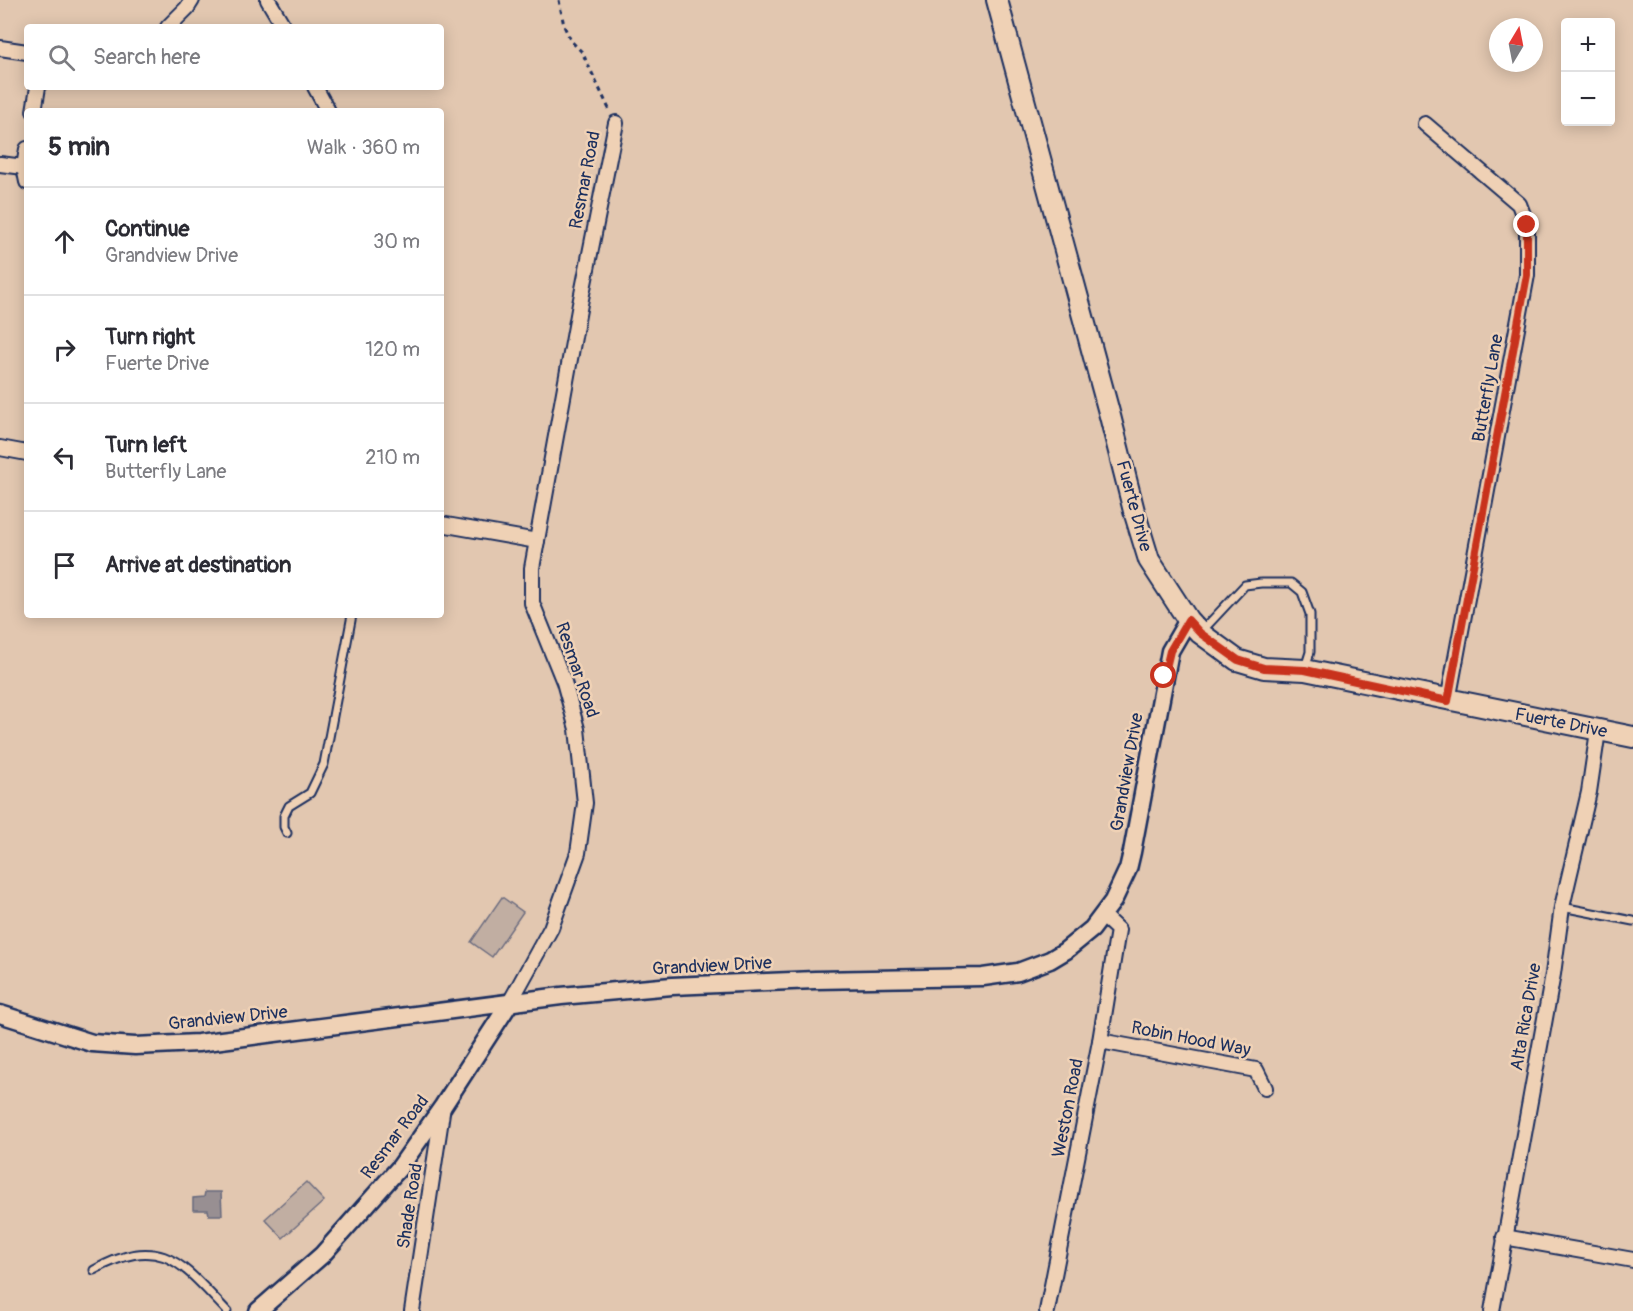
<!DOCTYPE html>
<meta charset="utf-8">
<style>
:root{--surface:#fff;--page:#f2f2f3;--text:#2b2b33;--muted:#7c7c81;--line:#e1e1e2}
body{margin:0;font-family:Pangolin,sans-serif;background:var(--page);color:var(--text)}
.controls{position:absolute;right:18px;top:18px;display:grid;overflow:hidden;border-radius:6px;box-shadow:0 3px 15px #0003}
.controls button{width:54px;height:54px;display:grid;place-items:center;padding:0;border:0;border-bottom:2px solid var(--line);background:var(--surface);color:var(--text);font:30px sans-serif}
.compass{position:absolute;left:1489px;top:18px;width:54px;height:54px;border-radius:50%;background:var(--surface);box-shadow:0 3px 15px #0003;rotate:10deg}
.stop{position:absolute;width:18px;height:18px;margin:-14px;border:4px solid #c8321e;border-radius:50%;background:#fff}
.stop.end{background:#c8321e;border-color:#fff;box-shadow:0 2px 6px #0008}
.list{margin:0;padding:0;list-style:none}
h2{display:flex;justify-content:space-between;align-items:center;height:78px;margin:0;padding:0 24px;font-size:26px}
h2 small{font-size:20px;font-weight:400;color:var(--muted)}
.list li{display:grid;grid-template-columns:39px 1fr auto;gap:18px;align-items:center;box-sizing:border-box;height:108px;padding:0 24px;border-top:2px solid var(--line)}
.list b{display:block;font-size:22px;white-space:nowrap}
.list p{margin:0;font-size:20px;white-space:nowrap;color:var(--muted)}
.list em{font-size:20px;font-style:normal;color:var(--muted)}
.icon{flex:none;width:33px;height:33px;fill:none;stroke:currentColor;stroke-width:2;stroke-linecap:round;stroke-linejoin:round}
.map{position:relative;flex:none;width:1633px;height:1311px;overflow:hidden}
.search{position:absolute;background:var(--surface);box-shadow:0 3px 15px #0003;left:24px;top:24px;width:420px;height:66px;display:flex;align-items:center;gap:15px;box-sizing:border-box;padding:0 21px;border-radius:6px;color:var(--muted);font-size:22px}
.panel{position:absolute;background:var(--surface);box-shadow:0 3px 15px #0003;left:24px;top:108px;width:420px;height:510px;border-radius:6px}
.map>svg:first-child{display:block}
.green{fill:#c1aea2;stroke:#6e6e80;stroke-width:1.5}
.water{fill:#988f92;stroke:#66697d;stroke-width:1.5}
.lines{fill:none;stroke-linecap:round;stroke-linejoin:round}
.service-casing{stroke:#1b2f5e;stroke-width:11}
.minor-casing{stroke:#1b2f5e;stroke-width:18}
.tertiary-casing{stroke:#1b2f5e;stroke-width:21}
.secondary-casing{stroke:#1b2f5e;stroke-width:24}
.path{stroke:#1b2f5e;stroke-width:3;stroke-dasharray:4.5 4.5;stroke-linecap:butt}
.service{stroke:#efd1b5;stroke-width:7}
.minor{stroke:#efd1b5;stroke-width:14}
.tertiary{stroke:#efd1b5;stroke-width:16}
.secondary{stroke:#efd1b5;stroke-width:20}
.route{stroke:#c8321e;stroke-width:8}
.labels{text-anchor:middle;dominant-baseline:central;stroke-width:5;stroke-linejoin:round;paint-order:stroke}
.street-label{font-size:18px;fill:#1b2f5e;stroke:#efd1b5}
</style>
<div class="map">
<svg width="1633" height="1311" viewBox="0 0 1633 1311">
<rect width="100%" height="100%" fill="#e2c7b0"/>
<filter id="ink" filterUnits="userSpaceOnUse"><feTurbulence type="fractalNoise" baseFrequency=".0167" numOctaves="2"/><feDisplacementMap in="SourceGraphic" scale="12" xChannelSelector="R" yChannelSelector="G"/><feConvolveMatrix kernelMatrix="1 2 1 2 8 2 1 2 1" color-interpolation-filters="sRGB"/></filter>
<g filter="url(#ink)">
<g class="green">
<polygon points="502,897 523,912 492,957 471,942"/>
<polygon points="306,1182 324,1201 283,1238 265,1219"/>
</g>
<polygon class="water" points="205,1192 221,1192 222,1215 209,1215 208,1210 193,1210 193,1198 204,1197"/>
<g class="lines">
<defs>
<g id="service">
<polyline points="1201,632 1245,585 1261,583 1291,583 1302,592 1310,614 1310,652 1305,668"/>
<polyline points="287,833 284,827 284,816 289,806 310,793 324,764 352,615"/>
<polyline points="1562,907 1633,921"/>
<path d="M 94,1270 C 162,1233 181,1263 227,1311"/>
</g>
<g id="minor">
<polyline points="268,0 284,27"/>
<polyline points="168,27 187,8 192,0"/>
<polyline points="0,48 27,52"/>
<polyline points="315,87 328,111"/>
<polyline points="34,111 38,87"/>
<polyline points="1425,124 1519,204 1527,225 1527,275 1448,701"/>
<polyline points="27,149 24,167 27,182"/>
<polyline points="0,164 24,167"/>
<polyline points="0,448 27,453"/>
<polyline points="441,524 537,541"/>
<polyline points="509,1004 551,928 578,853 585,803 577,729 564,682 532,603 532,568 580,304 616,123"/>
<polyline points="1100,1041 1256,1070 1265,1088"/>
<polyline points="1504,1237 1633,1260"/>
<polyline points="412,1311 443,1106"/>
<polyline points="1047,1311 1100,1041 1118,930 1103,916"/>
<polyline points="1492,1311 1553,974 1562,907 1589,792 1598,731"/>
</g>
<g id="tertiary">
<polyline points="0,1014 92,1043 135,1046 198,1043 561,996 672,986 815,980 983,977 1018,972 1050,960 1065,951 1092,929 1113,901 1128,869 1132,852 1170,651 1188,620"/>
<polyline points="258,1311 322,1255 400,1167 443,1106 509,1004"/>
</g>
<polyline id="secondary" points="997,0 1110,416 1134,511 1149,560 1188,620 1200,633 1237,660 1264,668 1305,670 1633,737"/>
</defs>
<use href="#service" class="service-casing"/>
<use href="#minor" class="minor-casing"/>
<use href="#tertiary" class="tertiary-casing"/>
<use href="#secondary" class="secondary-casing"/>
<polyline class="path" points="559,0 564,26 571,41 582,52 610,111"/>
<use href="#service" class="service"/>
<use href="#minor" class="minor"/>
<use href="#tertiary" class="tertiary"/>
<use href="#secondary" class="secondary"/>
</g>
</g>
<g class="lines" filter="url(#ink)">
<polyline class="route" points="1164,676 1170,651 1188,620 1200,633 1238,660 1264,668 1305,670 1448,701 1527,275 1527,225"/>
</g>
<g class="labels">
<g class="street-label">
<text transform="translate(585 180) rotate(-79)">Resmar Road</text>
<text transform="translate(1488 388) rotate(-80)">Butterfly Lane</text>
<text transform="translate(1134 506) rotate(75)">Fuerte Drive</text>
<text transform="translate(577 670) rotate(71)">Resmar Road</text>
<text transform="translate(1561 723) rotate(11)">Fuerte Drive</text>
<text transform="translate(1127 772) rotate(-80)">Grandview Drive</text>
<text transform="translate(712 966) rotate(-3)">Grandview Drive</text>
<text transform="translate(1526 1017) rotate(-80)">Alta Rica Drive</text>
<text transform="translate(228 1018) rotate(-6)">Grandview Drive</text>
<text transform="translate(1191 1039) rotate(11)">Robin Hood Way</text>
<text transform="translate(1068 1108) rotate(-79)">Weston Road</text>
<text transform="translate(395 1137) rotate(-53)">Resmar Road</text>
<text transform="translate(410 1206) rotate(-81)">Shade Road</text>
</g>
</g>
</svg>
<div class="controls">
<button>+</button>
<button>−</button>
</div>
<svg class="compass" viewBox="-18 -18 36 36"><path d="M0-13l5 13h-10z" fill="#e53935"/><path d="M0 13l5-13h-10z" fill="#7c7c81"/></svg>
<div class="stop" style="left:1164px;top:676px"></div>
<div class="stop end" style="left:1527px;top:225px"></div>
<div class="search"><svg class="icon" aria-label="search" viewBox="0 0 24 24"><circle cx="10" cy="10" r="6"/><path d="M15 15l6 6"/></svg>Search here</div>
<section class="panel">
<h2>5 min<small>Walk · 360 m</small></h2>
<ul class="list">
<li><svg class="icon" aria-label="ahead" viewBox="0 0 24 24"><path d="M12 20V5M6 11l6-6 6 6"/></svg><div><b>Continue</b><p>Grandview Drive</p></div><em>30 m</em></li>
<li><svg class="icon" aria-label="right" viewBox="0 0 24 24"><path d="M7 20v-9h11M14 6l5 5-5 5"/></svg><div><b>Turn right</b><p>Fuerte Drive</p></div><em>120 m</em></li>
<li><svg class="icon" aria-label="left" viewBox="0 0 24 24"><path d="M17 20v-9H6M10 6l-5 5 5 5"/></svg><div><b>Turn left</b><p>Butterfly Lane</p></div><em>210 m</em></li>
<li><svg class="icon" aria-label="arrive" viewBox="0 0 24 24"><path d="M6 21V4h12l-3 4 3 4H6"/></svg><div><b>Arrive at destination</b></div></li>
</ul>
</section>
</div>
